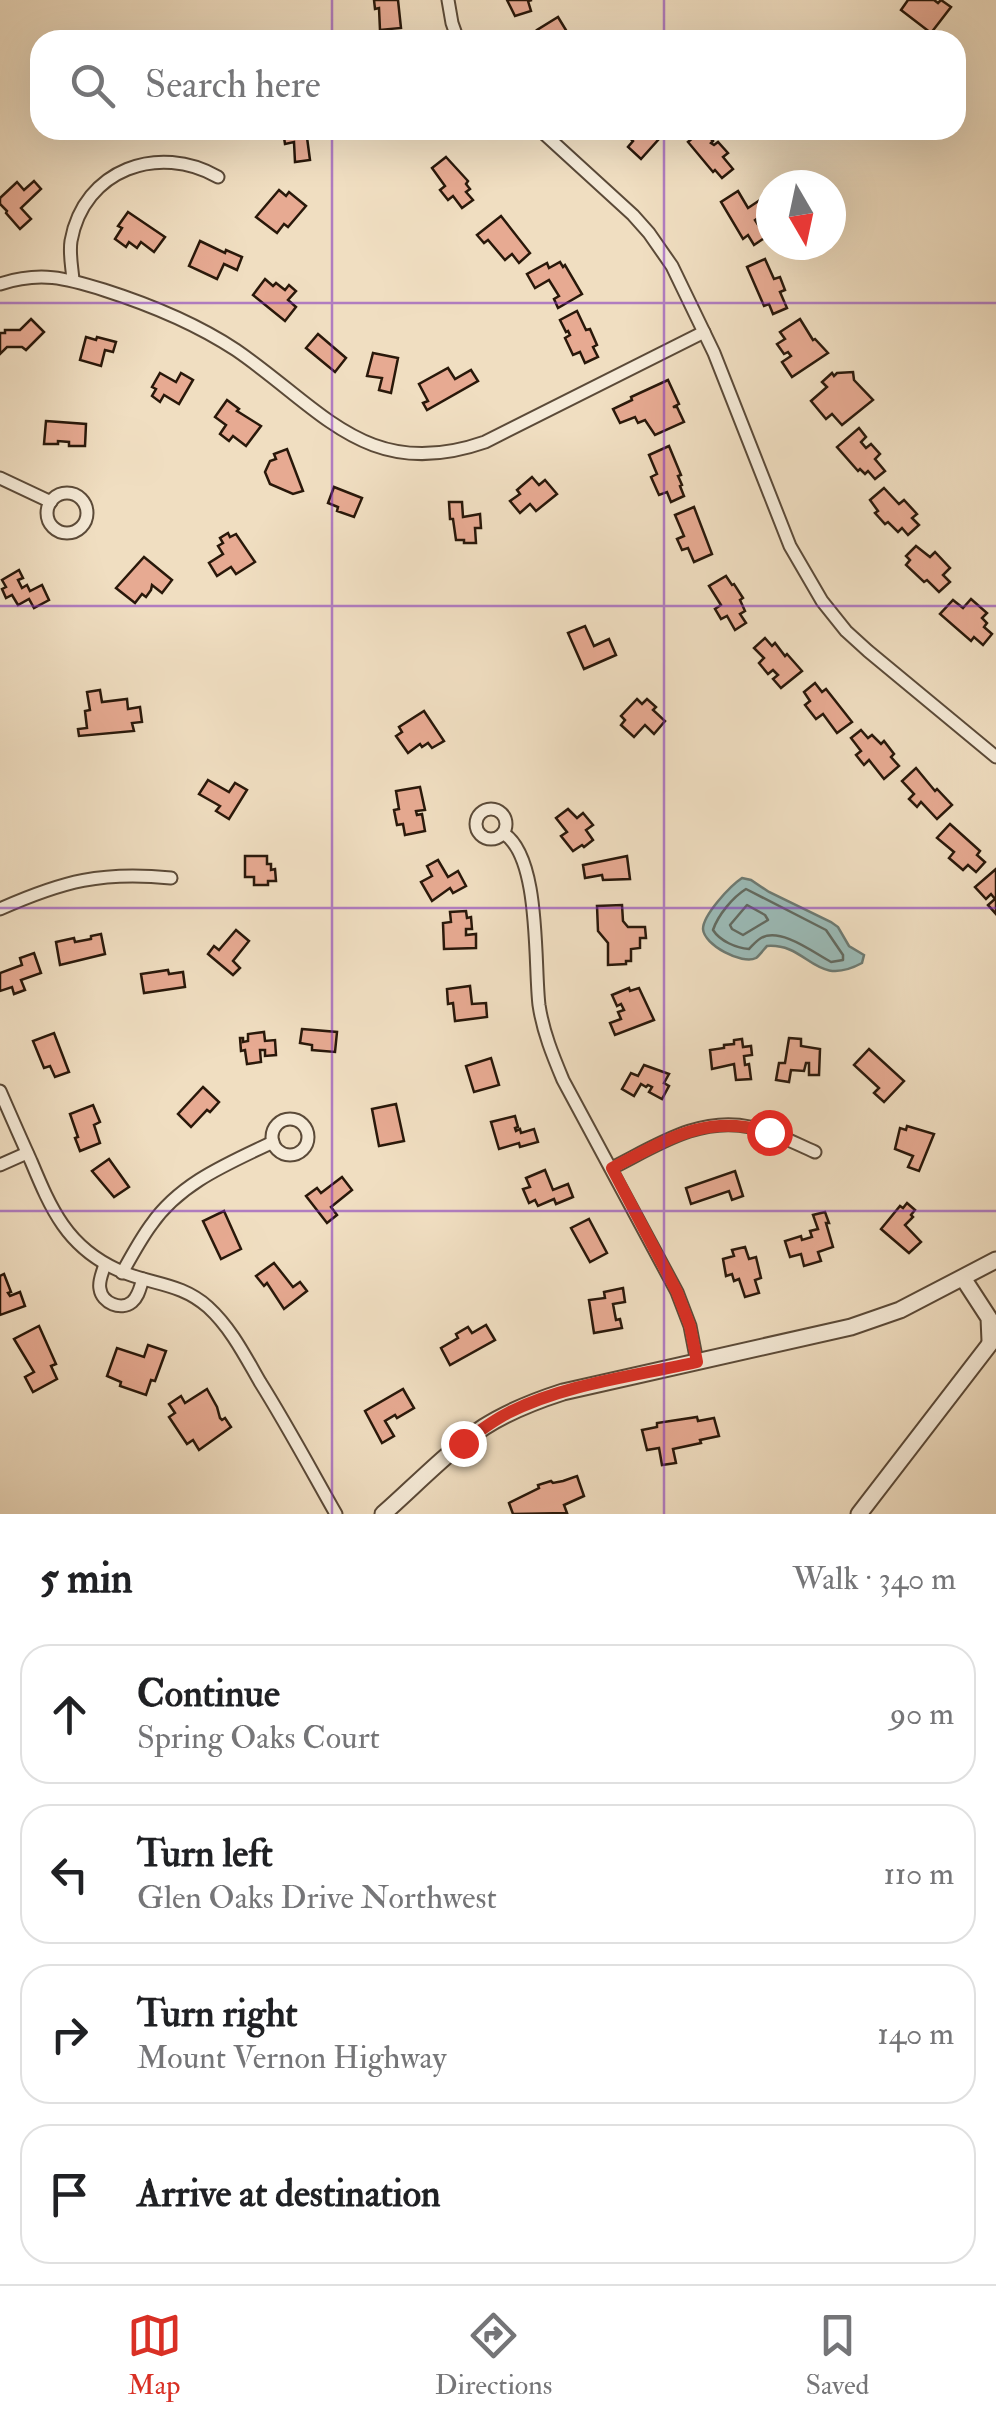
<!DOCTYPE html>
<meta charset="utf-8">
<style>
:root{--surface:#fff;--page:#f6f6f6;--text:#202124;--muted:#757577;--line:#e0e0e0;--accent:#d93025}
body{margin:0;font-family:"IM FELL Double Pica",serif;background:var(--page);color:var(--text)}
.compass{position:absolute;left:756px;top:170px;width:90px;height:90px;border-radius:50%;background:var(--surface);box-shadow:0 10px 40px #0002;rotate:171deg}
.stop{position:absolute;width:30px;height:30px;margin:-22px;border:8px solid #d93025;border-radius:50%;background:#fff}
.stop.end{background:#d93025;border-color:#fff;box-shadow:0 2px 10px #0008}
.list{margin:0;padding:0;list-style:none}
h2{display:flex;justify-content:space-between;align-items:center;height:130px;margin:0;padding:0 40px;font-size:42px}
h2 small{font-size:32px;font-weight:400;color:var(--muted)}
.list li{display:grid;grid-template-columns:65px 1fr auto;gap:30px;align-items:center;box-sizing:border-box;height:140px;margin:0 20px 20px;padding:0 20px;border:2px solid var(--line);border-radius:30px}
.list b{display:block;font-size:38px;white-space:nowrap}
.list p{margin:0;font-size:32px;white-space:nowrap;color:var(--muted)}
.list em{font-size:32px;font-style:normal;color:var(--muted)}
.icon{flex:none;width:55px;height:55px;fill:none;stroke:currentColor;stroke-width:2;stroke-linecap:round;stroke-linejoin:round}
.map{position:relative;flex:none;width:996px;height:1514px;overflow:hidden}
.search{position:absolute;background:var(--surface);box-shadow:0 10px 40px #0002;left:30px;right:30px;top:30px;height:110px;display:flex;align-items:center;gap:25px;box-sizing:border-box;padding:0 35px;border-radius:30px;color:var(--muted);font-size:38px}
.sheet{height:770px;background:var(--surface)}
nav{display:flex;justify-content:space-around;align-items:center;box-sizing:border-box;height:140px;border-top:2px solid var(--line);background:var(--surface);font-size:28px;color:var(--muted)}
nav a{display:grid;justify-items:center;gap:5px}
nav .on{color:var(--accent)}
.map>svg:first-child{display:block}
.water{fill:#9bbbb7;stroke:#6d7a72;stroke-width:2.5}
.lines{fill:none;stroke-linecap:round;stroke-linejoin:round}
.shore{stroke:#626a60;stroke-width:2.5}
.building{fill:#e7aa92;stroke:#29180a;stroke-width:2.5}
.minor-casing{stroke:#5b4a38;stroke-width:15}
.tertiary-casing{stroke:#5b4a38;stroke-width:19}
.minor{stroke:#f5ead7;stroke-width:11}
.tertiary{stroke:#f5ead7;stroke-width:15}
.route{stroke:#d93025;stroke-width:12}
.grid{fill:none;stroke:#7b2cbf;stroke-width:2.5;stroke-opacity:0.55}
</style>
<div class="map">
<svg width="996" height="1514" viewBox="0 0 996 1514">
<rect width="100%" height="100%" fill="#f0dec1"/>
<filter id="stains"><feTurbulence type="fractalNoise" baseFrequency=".002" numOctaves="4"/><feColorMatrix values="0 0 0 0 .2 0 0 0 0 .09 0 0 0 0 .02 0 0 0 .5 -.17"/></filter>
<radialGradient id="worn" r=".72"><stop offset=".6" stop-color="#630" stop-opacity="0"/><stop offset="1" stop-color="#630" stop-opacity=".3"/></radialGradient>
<path class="water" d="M 742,878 L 751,880 L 769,892 L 831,922 L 838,927 L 849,946 L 864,955 L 862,963 C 814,989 809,943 767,946 C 765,948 759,956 756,958 C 742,965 704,945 703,929 C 703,915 730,886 742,878 Z"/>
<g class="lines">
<g class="shore">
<path d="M 746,889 L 826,930 L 843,955 L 843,960 L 831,962 C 814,953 781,927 761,938 C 756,941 753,945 749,949 C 736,948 720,941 713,930 C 718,915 733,897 746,889 Z"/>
<polygon points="747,905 765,915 768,920 743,935 732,929 730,925"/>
</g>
</g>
<g class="building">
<polygon points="374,0 398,0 401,28 380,30 379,8 375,9"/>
<polygon points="507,0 532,0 528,1 531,11 515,16"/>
<polygon points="908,0 934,0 938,3 941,0 951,7 931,33 901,10"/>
<polygon points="558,17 572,40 543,40 537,30"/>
<polygon points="306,130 310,160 295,162 294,142 285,144 283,131"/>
<polygon points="624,130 667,130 641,159 628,147 633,141 622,131"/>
<polygon points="702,130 713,141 711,143 714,145 718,142 728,153 723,157 733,169 722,178 715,170 713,172 688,142"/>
<polygon points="446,157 468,181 466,184 470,189 466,192 473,200 462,208 453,196 448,200 440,190 445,186 432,168"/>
<polygon points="34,181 41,189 21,208 31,219 20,229 6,213 7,211 0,204 0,198 17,182 24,190"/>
<polygon points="279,190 286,196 289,192 306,206 288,227 284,224 277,233 256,217"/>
<polygon points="738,191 748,208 760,200 767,212 755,220 766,237 754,245 748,235 743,239 721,202"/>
<polygon points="128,212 165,237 154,252 141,242 137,248 129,242 126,247 115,239 122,228 118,226"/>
<polygon points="501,216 530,253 519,263 512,254 505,260 488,240 484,243 477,235"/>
<polygon points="200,241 225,253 226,250 242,257 237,270 224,264 217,279 189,266"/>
<polygon points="765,259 774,279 780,277 785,290 780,292 787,308 773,314 769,304 764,306 747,267"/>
<polygon points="560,262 563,267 565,265 582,294 558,308 554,299 559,296 549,280 535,288 527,274 547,263 549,268"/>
<polygon points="265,279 273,286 276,283 285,290 289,285 296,291 288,300 296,307 285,321 253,295"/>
<polygon points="577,311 586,330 590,329 597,345 593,347 598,357 585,363 580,352 573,355 565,338 570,335 568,331 566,332 560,320"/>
<polygon points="31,319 44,332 26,350 22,347 7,347 0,354 0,333 5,333 5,330 20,330"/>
<polygon points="800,319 813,340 815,339 828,353 792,377 782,362 791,356 788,352 784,354 777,344 785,339 780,332"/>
<polygon points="318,334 346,358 335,372 306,348"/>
<polygon points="86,337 96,340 97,337 116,342 113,352 105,350 101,366 80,360"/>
<polygon points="373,353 398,358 391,393 379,390 382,378 367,376"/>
<polygon points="448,368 455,379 471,370 478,381 427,410 423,403 428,401 419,384"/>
<polygon points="853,372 854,380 873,400 842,425 832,414 826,419 811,401 827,387 822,382 832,373 834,376 837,373"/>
<polygon points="160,373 176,382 181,373 193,380 179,404 164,395 160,402 152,396 156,389 152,387"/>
<polygon points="668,380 679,404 673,407 677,407 684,422 655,435 645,420 638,423 635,417 620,423 613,409 632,400 631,397"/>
<polygon points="227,400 239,409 237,411 261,426 246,446 233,436 229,441 220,434 226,425 215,417"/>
<polygon points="46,421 86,424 85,446 69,446 69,442 58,441 58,444 44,444"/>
<polygon points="859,428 866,437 861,442 866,448 871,444 880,454 875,459 885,471 875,479 868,471 865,474 860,469 858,471 837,447"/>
<polygon points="669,446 681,475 678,476 682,485 680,486 684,496 671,502 667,492 659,495 651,477 657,474 649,455"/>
<polygon points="287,449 303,491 293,494 270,484 265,472 270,461 276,459 274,454"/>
<polygon points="532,477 539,485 545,480 557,494 536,511 530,504 520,513 510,501 520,494 517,490"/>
<polygon points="334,487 362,498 354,517 337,511 338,507 328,503"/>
<polygon points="884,488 899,504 904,500 917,514 912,518 919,525 908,535 902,528 898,532 888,522 885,524 875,513 878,511 870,500"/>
<polygon points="449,502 462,502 463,517 480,514 481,528 475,528 476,543 464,543 464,540 456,540 453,519 450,519"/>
<polygon points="694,507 712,554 694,562 688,548 682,550 677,539 684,536 675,515"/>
<polygon points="228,533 230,537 236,534 255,562 236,574 231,567 217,576 209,563 223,554 218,546 223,543 220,538"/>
<polygon points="916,546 930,557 935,552 950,568 943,575 950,582 939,592 927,580 924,582 906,565 910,560 906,556"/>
<polygon points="144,557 172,580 162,593 152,585 151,590 146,597 142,594 135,603 116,588"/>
<polygon points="19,570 23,578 18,580 22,588 27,585 30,591 42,585 49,600 34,608 29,599 18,605 12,595 6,598 2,589 6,587 2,580"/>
<polygon points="726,576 732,585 734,584 743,598 740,600 745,611 740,614 746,623 735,630 727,616 721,619 715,609 721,605 709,586"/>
<polygon points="971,599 987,613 982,618 987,623 984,627 992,634 983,645 974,637 971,641 940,614 953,600 963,608"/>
<polygon points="585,626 594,646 609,639 616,655 584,669 568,633"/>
<polygon points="765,638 772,646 775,643 785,656 787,654 802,671 781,688 773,679 778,675 773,670 768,674 759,663 764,658 754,648"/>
<polygon points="815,683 822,692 826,689 852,722 837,733 823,714 816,719 805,705 810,701 804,692"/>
<polygon points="100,690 102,702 127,699 128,709 140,707 142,722 132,723 134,731 79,736 78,729 87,728 85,711 90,710 87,692"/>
<polygon points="637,699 642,704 647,699 656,707 653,710 665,721 654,734 645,725 634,737 621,725 625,720 621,716"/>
<polygon points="424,711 444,741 432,748 428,743 422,747 420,744 408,753 396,736 402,732 399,727"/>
<polygon points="861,730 868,738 872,735 881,744 884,741 894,754 891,757 899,766 884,779 869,760 864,765 856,755 861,751 851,738"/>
<polygon points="916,768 935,791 937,789 952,805 937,819 921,802 917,807 909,799 914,794 902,781"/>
<polygon points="208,780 229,792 235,783 247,790 229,819 216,811 220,806 199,794"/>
<polygon points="420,787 425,810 416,811 417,815 422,814 425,831 405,835 403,824 397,825 394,810 399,809 396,791"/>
<polygon points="568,809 577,818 583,813 593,825 586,830 593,840 584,847 582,845 573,851 561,836 567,832 556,818"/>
<polygon points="950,824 980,851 977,855 985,862 976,872 968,865 963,870 949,858 954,852 937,838"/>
<polygon points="245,856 267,856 267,864 271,864 271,870 275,869 276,881 268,881 268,885 254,885 254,877 245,877"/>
<polygon points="627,856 630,879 603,880 602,875 585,878 583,865"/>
<polygon points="438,860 448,877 458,871 466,886 453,893 450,888 432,901 421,882 432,876 427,866"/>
<polygon points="996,869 996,914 988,905 995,899 991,894 986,899 975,887"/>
<polygon points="622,905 623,921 628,927 645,927 646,938 640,938 640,948 631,949 631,961 626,961 626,964 608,965 608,943 598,931 597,906"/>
<polygon points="466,911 467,918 471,917 472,929 466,929 466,935 476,934 476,948 444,949 443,923 451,922 450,912"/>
<polygon points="236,930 249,941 233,961 240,968 233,975 208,954 214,946 219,950"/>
<polygon points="101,934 105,954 60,965 56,942 74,938 75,942 91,939 91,936"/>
<polygon points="34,953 41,973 21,980 25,990 14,994 12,987 0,991 0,973 22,965 20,958"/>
<polygon points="168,970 169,974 183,972 185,987 144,993 141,974"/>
<polygon points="470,986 472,1004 486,1003 487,1017 455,1021 453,1003 448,1004 447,989"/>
<polygon points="629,988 630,991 639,988 654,1020 615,1035 610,1023 621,1019 618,1012 624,1010 621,1004 617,1006 612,995"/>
<polygon points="302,1029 337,1032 335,1052 312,1050 312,1045 300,1043"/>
<polygon points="264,1032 265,1041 275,1040 276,1055 265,1056 265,1050 260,1050 261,1062 247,1064 245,1050 241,1051 240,1038 243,1038 243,1042 248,1041 248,1034"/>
<polygon points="54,1033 69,1072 55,1077 50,1066 44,1068 33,1041"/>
<polygon points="789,1038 801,1039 801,1046 820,1049 819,1075 809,1075 809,1063 806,1063 804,1071 791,1070 789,1082 776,1080 779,1063 785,1063"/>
<polygon points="742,1039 743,1047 751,1046 752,1055 744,1056 745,1065 749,1064 751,1079 736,1080 734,1064 712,1069 710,1050 724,1048 724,1045 734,1044 734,1040"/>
<polygon points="869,1049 904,1081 884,1102 874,1093 879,1088 854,1065"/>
<polygon points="491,1058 499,1085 474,1092 466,1066"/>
<polygon points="644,1065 669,1074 664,1083 669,1086 662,1099 649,1092 652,1087 648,1085 646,1087 641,1084 634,1096 622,1089 631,1073 638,1076"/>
<polygon points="203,1087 219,1102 210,1112 207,1110 191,1127 178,1114"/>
<polygon points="396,1104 404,1141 379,1146 372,1109"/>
<polygon points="93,1105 100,1122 94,1125 100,1143 80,1151 75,1138 78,1137 70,1114"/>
<polygon points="515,1116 518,1127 515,1128 516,1131 520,1129 521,1133 534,1129 538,1142 520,1147 519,1143 499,1149 491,1122"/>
<polygon points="907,1126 934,1134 919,1171 908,1167 913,1156 895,1149 900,1128 906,1130"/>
<polygon points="109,1159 129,1187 114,1197 92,1171"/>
<polygon points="545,1170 553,1190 568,1184 573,1197 556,1204 554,1199 538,1206 535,1200 529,1203 523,1189 530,1187 526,1178"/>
<polygon points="735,1171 743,1196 732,1200 729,1191 691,1204 686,1188"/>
<polygon points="342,1177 352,1190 331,1207 337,1215 327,1223 306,1196 317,1188 321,1193"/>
<polygon points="907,1203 915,1210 911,1215 913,1217 905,1225 921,1242 909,1253 881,1229 900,1206 903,1208"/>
<polygon points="224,1211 241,1249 221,1259 203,1221"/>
<polygon points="825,1212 829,1223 826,1223 833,1247 818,1252 821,1261 804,1266 801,1254 790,1257 785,1241 801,1236 802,1240 812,1237 810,1231 818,1229 813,1215"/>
<polygon points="589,1219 607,1253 590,1262 571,1228"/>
<polygon points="745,1247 749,1259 756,1257 761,1278 755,1280 759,1293 745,1297 739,1279 734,1281 732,1274 726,1276 723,1259 734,1256 732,1250"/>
<polygon points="274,1263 293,1287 300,1282 307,1291 284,1309 267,1283 264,1286 256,1276"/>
<polygon points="4,1274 11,1292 8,1293 10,1296 20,1292 25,1306 0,1315 0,1276"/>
<polygon points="623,1288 625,1302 613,1304 616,1320 620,1319 622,1328 594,1333 589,1300 605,1298 604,1292"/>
<polygon points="486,1325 495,1340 450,1365 441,1348 458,1338 456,1334 468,1327 472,1333"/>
<polygon points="39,1326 56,1364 51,1366 57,1379 33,1392 25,1377 34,1372 14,1339"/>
<polygon points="148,1345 166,1351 155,1381 151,1380 146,1395 120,1386 121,1382 107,1376 117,1348 144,1357"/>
<polygon points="207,1389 217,1407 220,1418 222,1420 225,1418 231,1427 199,1450 193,1440 187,1444 169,1417 175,1413 169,1404 181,1396 185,1403"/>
<polygon points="403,1389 414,1408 397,1418 395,1415 385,1421 394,1436 382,1443 365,1411"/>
<polygon points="697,1417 698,1421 714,1418 719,1436 700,1440 701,1443 673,1449 676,1463 662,1465 659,1448 647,1450 642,1430 657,1427 657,1423"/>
<polygon points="577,1476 584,1496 564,1505 567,1513 513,1514 509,1503 539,1488 538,1485 551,1481 553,1483 563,1481"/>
</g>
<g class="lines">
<defs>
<g id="minor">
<polyline points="448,0 452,23 458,40"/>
<polyline points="540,130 633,215 649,233 672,266 714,353 790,546 822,601 846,631 868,651 996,757"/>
<path d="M 73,280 C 72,267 69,254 71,241 C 84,169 159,143 218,177"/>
<path d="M 0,284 C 40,271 66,278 104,290 C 151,305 195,323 236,350 C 322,409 368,483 485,442 L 704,332"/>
<polyline points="0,478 51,502"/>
<circle cx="67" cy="513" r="20"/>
<circle cx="491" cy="824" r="15"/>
<path d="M 503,833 C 541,856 534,964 539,1005 C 543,1032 553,1056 563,1080 L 677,1292 L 690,1326 L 697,1362"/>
<path d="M 0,909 C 63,881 102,871 171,878"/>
<path d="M 0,1091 C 10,1114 20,1137 31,1161 C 51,1209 67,1247 118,1270 C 150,1285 180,1282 208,1307 C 231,1328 245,1356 260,1382 C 287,1425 311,1470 336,1514"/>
<circle cx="290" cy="1137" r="18"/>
<polyline points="0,1165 27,1153"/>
<path d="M 612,1168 C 656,1146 699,1116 750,1127 C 773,1131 794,1143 815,1152"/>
<path d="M 105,1264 C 103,1272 98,1281 100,1289 C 102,1303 121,1311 132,1302 C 139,1296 140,1287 143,1279"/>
<path d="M 122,1273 C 131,1257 140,1240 151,1225 C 180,1183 227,1164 273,1142"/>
</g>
<g id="tertiary">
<polyline points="963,1278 989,1318 990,1341"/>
<path d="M 383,1514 C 416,1485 448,1451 484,1427 C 509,1411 535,1401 563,1392 L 851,1327 L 900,1310 L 996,1260"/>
<polyline points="859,1514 996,1336"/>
</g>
</defs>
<use href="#minor" class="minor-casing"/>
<use href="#tertiary" class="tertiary-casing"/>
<use href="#minor" class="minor"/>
<use href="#tertiary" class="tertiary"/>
</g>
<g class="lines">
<path class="route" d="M 463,1443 C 478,1432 492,1421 508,1413 C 564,1384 636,1376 697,1362 L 690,1326 L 677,1292 L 612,1168 C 667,1140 705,1113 769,1132"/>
</g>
<path class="grid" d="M 332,0 L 332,40M 664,0 L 664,40M 332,130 L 332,1514M 664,130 L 664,1514M 0,303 L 996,303M 0,606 L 996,606M 0,908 L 996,908M 0,1211 L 996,1211"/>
<rect width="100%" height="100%" filter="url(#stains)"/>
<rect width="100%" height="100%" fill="url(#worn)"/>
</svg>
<svg class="compass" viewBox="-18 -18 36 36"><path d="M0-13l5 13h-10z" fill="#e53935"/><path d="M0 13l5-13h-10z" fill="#757577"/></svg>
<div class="stop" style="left:769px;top:1132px"></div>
<div class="stop end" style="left:463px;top:1443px"></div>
<div class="search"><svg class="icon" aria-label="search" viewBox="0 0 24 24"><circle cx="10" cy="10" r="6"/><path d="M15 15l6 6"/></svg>Search here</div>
</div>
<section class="sheet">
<h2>5 min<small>Walk · 340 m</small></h2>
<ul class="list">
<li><svg class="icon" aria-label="ahead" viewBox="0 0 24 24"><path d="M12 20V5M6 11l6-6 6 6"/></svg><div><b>Continue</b><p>Spring Oaks Court</p></div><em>90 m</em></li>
<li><svg class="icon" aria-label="left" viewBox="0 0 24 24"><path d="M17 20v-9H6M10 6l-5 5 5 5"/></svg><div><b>Turn left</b><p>Glen Oaks Drive Northwest</p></div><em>110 m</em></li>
<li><svg class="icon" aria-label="right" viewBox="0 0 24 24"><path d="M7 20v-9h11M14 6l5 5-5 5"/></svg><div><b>Turn right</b><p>Mount Vernon Highway</p></div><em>140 m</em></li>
<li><svg class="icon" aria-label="arrive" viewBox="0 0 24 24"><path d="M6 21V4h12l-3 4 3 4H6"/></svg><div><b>Arrive at destination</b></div></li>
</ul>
</section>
<nav>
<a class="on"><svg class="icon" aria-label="map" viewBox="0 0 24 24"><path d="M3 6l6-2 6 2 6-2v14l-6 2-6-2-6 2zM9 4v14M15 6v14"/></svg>Map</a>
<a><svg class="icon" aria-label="directions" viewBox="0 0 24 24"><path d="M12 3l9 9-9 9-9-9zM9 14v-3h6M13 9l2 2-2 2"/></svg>Directions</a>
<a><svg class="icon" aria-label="saved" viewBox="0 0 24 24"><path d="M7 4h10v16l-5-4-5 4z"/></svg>Saved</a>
</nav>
